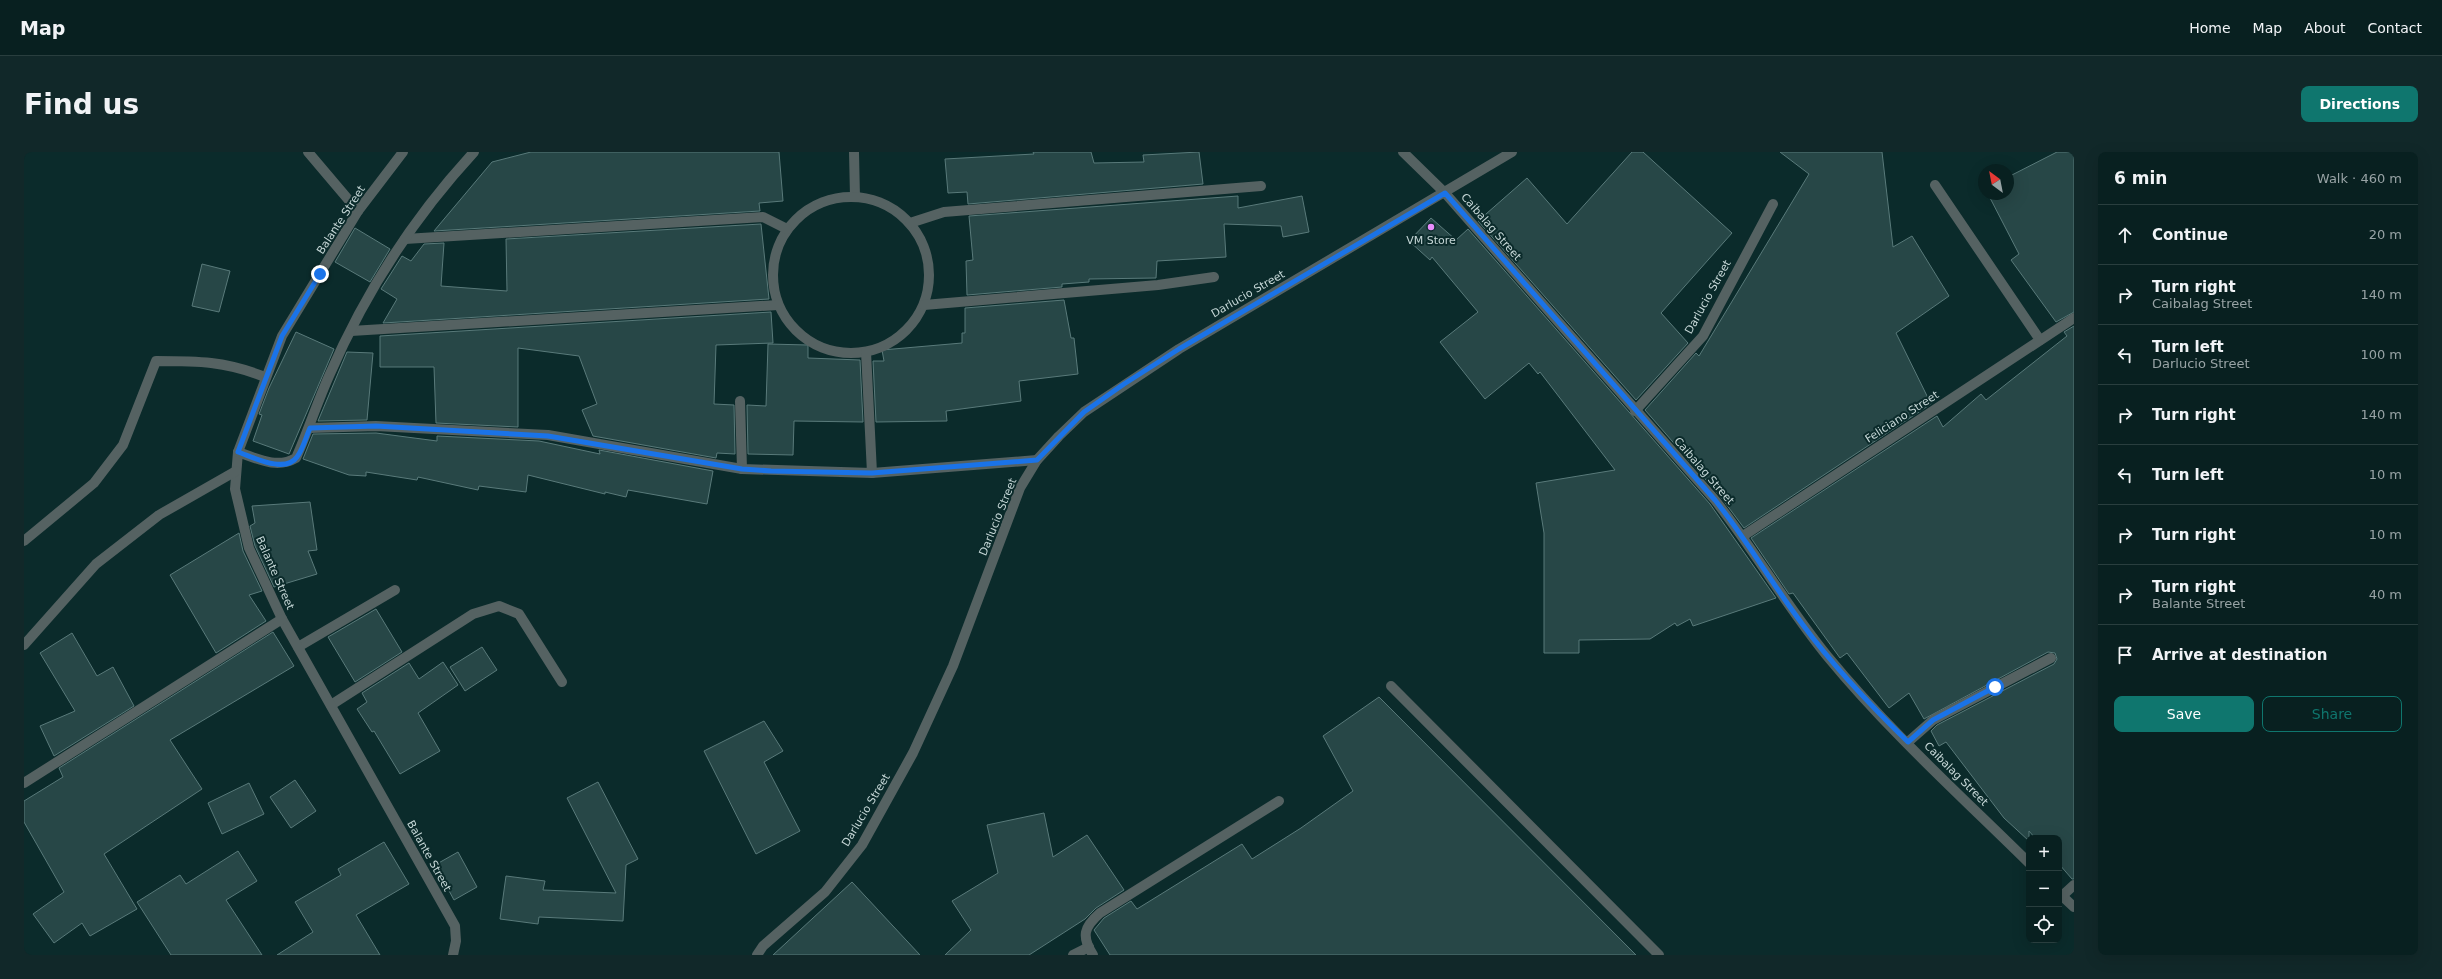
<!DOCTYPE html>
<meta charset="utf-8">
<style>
:root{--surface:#082020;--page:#112829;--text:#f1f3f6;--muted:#98a3a5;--line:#293e3e;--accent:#0f766e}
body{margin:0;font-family:"DejaVu Sans",sans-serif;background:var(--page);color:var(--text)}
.controls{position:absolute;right:12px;bottom:12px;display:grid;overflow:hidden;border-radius:8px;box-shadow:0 4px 16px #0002}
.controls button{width:36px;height:36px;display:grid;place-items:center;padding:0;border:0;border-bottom:1px solid var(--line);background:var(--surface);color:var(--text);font:20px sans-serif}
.compass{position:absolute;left:1954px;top:12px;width:36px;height:36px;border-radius:50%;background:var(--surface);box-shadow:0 4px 16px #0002;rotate:328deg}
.stop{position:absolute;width:12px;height:12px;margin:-9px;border:3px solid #1a73e8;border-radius:50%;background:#fff}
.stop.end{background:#1a73e8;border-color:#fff;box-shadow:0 1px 4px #0008}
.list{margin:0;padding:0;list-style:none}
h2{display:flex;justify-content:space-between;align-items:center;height:52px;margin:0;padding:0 16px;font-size:17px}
h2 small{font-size:13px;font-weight:400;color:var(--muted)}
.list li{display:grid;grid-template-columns:26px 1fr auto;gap:12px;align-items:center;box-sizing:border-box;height:60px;padding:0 16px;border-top:1px solid var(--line)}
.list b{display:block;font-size:15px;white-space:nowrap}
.list p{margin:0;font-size:13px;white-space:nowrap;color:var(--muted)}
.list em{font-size:13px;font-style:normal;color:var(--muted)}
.actions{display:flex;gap:8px;padding:12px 16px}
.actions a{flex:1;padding:9px 0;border:1px solid var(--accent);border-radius:8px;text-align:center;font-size:14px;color:var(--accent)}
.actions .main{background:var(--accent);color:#fff}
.icon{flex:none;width:22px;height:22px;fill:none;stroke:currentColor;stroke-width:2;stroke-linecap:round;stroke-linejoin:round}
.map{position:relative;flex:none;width:2050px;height:803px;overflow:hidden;border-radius:8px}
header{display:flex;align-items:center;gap:24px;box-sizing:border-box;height:56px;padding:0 20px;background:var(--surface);border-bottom:1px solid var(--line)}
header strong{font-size:19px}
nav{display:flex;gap:22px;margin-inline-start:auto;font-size:14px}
.intro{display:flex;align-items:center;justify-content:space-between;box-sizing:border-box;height:96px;padding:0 24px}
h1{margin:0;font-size:28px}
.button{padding:10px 18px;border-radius:8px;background:var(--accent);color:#fff;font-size:14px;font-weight:700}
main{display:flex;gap:24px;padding:0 24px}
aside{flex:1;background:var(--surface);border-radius:8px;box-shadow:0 4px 16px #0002}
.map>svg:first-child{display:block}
.building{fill:#274747;stroke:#597a7a}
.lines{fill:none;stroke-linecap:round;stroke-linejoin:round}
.lane{stroke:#556262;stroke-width:10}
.street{stroke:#556262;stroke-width:10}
.route{stroke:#1a73e8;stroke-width:5}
.poi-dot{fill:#ea8dfd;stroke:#0b2b2b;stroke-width:1.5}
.labels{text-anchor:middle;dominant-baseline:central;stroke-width:4;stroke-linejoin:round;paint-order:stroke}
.street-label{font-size:11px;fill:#c6d7d7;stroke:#0b2b2b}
.poi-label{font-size:11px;fill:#c6d7d7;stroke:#0b2b2b}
</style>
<header>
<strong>Map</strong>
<nav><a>Home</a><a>Map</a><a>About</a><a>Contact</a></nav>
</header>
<div class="intro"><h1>Find us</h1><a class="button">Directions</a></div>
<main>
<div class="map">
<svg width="2050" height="803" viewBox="0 0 2050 803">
<rect width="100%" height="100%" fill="#0b2b2b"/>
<g class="building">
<polygon points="507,0 755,0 759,49 735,51 736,59 410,79 468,10"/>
<polygon points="1009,0 1067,0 1070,11 1120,10 1119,3 1175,0 1179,32 944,52 943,40 924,41 921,7 1010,2"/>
<polygon points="1608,0 1619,0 1708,81 1637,161 1664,191 1612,248 1454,69 1503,26 1543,72"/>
<polygon points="1756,0 1858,0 1869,95 1888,84 1925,144 1872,181 1907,252 1720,376 1696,344 1621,258 1672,201 1675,204 1785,22"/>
<polygon points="2033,0 2050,0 2050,160 2032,170 1987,108 1995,102 1964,42 1984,42 1984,25"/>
<polygon points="1214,44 1214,56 1278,44 1285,80 1259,85 1257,74 1200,72 1202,105 1133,109 1132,126 1065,127 1065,130 1038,132 1038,135 943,143 942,109 949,108 945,64"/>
<polygon points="1407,66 1432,88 1444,77 1686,352 1752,446 1669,474 1666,467 1653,474 1651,471 1626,487 1555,488 1555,501 1520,501 1520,381 1512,331 1591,318 1516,220 1514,222 1505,211 1461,247 1416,190 1454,160 1408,105 1406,108 1385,89"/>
<polygon points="737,72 745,147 359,171 373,147 357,137 378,104 387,109 400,92 420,91 417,134 483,139 482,87"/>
<polygon points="331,76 366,97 346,130 311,110"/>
<polygon points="178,112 206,119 195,160 168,154"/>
<polygon points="1040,148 1047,186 1050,186 1054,222 995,229 997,249 922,259 923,269 852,270 849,209 860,209 858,198 938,191 938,181 941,181 941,156"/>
<polygon points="747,160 749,191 692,193 690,252 710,253 711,302 693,301 692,306 569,284 558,258 573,252 555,204 494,196 494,275 412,271 410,215 356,215 356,184"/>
<polygon points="2050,174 2050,727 2048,727 2035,712 2035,686 2011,686 2005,679 2005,689 1980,666 1922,590 1915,594 1907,579 1913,573 2030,512 2033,507 2031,501 2024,500 1900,567 1885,541 1865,556 1823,501 1816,506 1769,441 1765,442 1727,386 1913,264 1919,275 1957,242 1962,248 2043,184 2040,180"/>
<polygon points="272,180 310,197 265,302 229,289 238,263 235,262 245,236"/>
<polygon points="744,192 784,193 784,206 836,208 839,270 770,269 769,303 724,302 723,253 742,254"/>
<polygon points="323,200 349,201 343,268 294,269"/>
<polygon points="352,281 413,289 413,284 515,289 576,302 575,298 689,319 683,352 604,338 602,345 581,340 581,342 504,323 502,340 455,334 454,338 394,325 393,328 342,320 342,324 325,323 279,307 289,282"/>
<polygon points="286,350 293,398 284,399 293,422 250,435 231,394 226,374 231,371 228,354"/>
<polygon points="215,381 219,399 238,439 225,443 242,469 192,501 146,423"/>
<polygon points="352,457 378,500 331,530 304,485"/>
<polygon points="249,480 270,514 146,588 178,637 80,702 113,757 66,784 58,771 30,791 9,762 40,740 0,670 0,649 39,625 35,616"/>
<polygon points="48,481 73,524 89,515 110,554 30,604 16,574 51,559 16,501"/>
<polygon points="458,495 473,518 441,539 426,515"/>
<polygon points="419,510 434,533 394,561 416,599 376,622 350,579 348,580 333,557 343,550 338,541 385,511 395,527"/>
<polygon points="1355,545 1612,803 1086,803 1070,778 1080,766 1107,749 1113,757 1218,692 1228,707 1277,676 1329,639 1299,584"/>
<polygon points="740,569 759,599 740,610 776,679 732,702 680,599"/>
<polygon points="271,628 292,659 267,676 246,645"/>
<polygon points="574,630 614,707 602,713 599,769 515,765 514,772 476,767 482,724 521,729 519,738 592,741 543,646"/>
<polygon points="225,631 240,662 198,682 184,651"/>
<polygon points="1020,661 1029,705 1063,683 1100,738 1072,756 1061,767 1005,803 921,803 947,778 928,749 974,721 963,673"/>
<polygon points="360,690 385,732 332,763 356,803 253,803 289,780 271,750 317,723 314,717"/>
<polygon points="214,699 233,729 202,748 238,803 147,803 113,750 156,723 162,732"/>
<polygon points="434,700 453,735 430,748 411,713"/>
<polygon points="828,730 896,803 749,803"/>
</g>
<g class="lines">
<g class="lane">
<polyline points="284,0 334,59"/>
<polyline points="1911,33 2016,188"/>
<polyline points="716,249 718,317"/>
<polyline points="848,321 1013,308"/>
<polyline points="274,495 371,438"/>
<polyline points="1367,534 1635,803"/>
<polyline points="307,553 449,462 475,454 495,462 538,530"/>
<polyline points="1884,590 1909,568 2027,506"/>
</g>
<g class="street">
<polyline points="379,0 334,59 258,184 214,300 211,337 225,396 258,467 431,774 432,789 429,803"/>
<polyline points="830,0 831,45"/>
<path d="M 1379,0 L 1421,41 L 1691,348 C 1731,399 1763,455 1804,505 C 1865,579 1937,644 2005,711"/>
<circle cx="827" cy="123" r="78"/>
<polyline points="886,71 920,60 1237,34"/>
<polyline points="381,87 739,65 763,77"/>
<polyline points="900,153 1134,133 1190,125"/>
<polyline points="327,179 754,153"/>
<polyline points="1611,259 1679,184 1749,52"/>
<polyline points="286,276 352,274 524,283 718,317 848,321 842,200"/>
<path d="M 214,300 C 234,307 253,317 272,306 C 284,279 293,251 305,224 C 340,143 390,65 450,0"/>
<polyline points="1719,384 2050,166"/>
<path d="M 0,389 L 70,331 L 99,293 L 132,209 C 174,209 201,209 241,225"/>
<polyline points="0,493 72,412 135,363 212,319"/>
<polyline points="0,631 258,467"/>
<polyline points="2035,741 2050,755"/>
<polyline points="2038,744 2050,733"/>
<polyline points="733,803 739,794 801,740 838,693 889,601 929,514 996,336 1013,308 1035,284 1060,260 1155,197 1488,0"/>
<polyline points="1049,803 1065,795"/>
<path d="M 1069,803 C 1057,784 1060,775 1076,761 L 1255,649"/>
</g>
</g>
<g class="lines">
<path class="route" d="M 296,122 L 258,184 L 214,300 C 229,305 261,322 273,305 C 279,297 282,285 286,276 L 352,274 L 524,284 L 718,317 L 747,319 L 848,321 L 1013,308 L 1060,260 L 1100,232 L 1155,197 L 1421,41 L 1691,348 C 1723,388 1748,432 1779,473 C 1810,515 1846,553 1884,590 L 1909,568 L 1971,535"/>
</g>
<circle class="poi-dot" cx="1407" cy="75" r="4"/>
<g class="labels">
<g class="street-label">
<text transform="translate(317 68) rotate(-57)">Balante Street</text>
<text transform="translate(1467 75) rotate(49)">Caibalag Street</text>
<text transform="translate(1224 142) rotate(-30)">Darlucio Street</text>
<text transform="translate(1684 145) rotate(-61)">Darlucio Street</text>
<text transform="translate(1878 265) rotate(-33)">Feliciano Street</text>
<text transform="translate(1680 319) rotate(49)">Caibalag Street</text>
<text transform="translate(974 365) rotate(-68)">Darlucio Street</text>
<text transform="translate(251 421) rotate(66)">Balante Street</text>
<text transform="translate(1932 622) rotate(45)">Caibalag Street</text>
<text transform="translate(842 658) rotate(-59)">Darlucio Street</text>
<text transform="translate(405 704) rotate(61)">Balante Street</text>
</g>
<g class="poi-label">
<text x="1407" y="88">VM Store</text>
</g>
</g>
</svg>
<div class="controls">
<button>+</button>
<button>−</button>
<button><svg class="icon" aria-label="locate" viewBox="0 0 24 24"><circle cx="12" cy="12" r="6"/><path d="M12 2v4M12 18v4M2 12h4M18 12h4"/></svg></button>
</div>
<svg class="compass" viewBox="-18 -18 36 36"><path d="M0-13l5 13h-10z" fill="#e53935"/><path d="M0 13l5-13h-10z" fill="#98a3a5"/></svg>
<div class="stop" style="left:1971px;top:535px"></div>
<div class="stop end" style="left:296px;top:122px"></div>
</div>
<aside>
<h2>6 min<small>Walk · 460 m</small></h2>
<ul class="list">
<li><svg class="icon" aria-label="ahead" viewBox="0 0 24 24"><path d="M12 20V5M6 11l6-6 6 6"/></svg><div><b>Continue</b></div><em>20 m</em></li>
<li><svg class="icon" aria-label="right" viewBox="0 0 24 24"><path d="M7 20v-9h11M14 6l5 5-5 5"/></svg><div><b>Turn right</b><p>Caibalag Street</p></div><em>140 m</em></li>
<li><svg class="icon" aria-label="left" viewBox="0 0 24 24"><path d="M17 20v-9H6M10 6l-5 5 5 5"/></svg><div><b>Turn left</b><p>Darlucio Street</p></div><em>100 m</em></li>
<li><svg class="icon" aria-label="right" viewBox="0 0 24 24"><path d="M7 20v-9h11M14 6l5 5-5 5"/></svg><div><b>Turn right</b></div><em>140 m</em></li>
<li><svg class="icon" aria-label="left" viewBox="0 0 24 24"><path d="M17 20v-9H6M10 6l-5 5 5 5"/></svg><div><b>Turn left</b></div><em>10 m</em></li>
<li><svg class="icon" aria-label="right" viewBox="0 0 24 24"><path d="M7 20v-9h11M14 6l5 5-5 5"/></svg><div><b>Turn right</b></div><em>10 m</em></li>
<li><svg class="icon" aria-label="right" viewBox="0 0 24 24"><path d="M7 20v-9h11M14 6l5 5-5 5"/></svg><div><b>Turn right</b><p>Balante Street</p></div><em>40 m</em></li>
<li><svg class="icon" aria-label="arrive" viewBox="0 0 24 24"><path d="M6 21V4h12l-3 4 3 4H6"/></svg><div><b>Arrive at destination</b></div></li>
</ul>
<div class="actions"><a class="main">Save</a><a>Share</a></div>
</aside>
</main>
